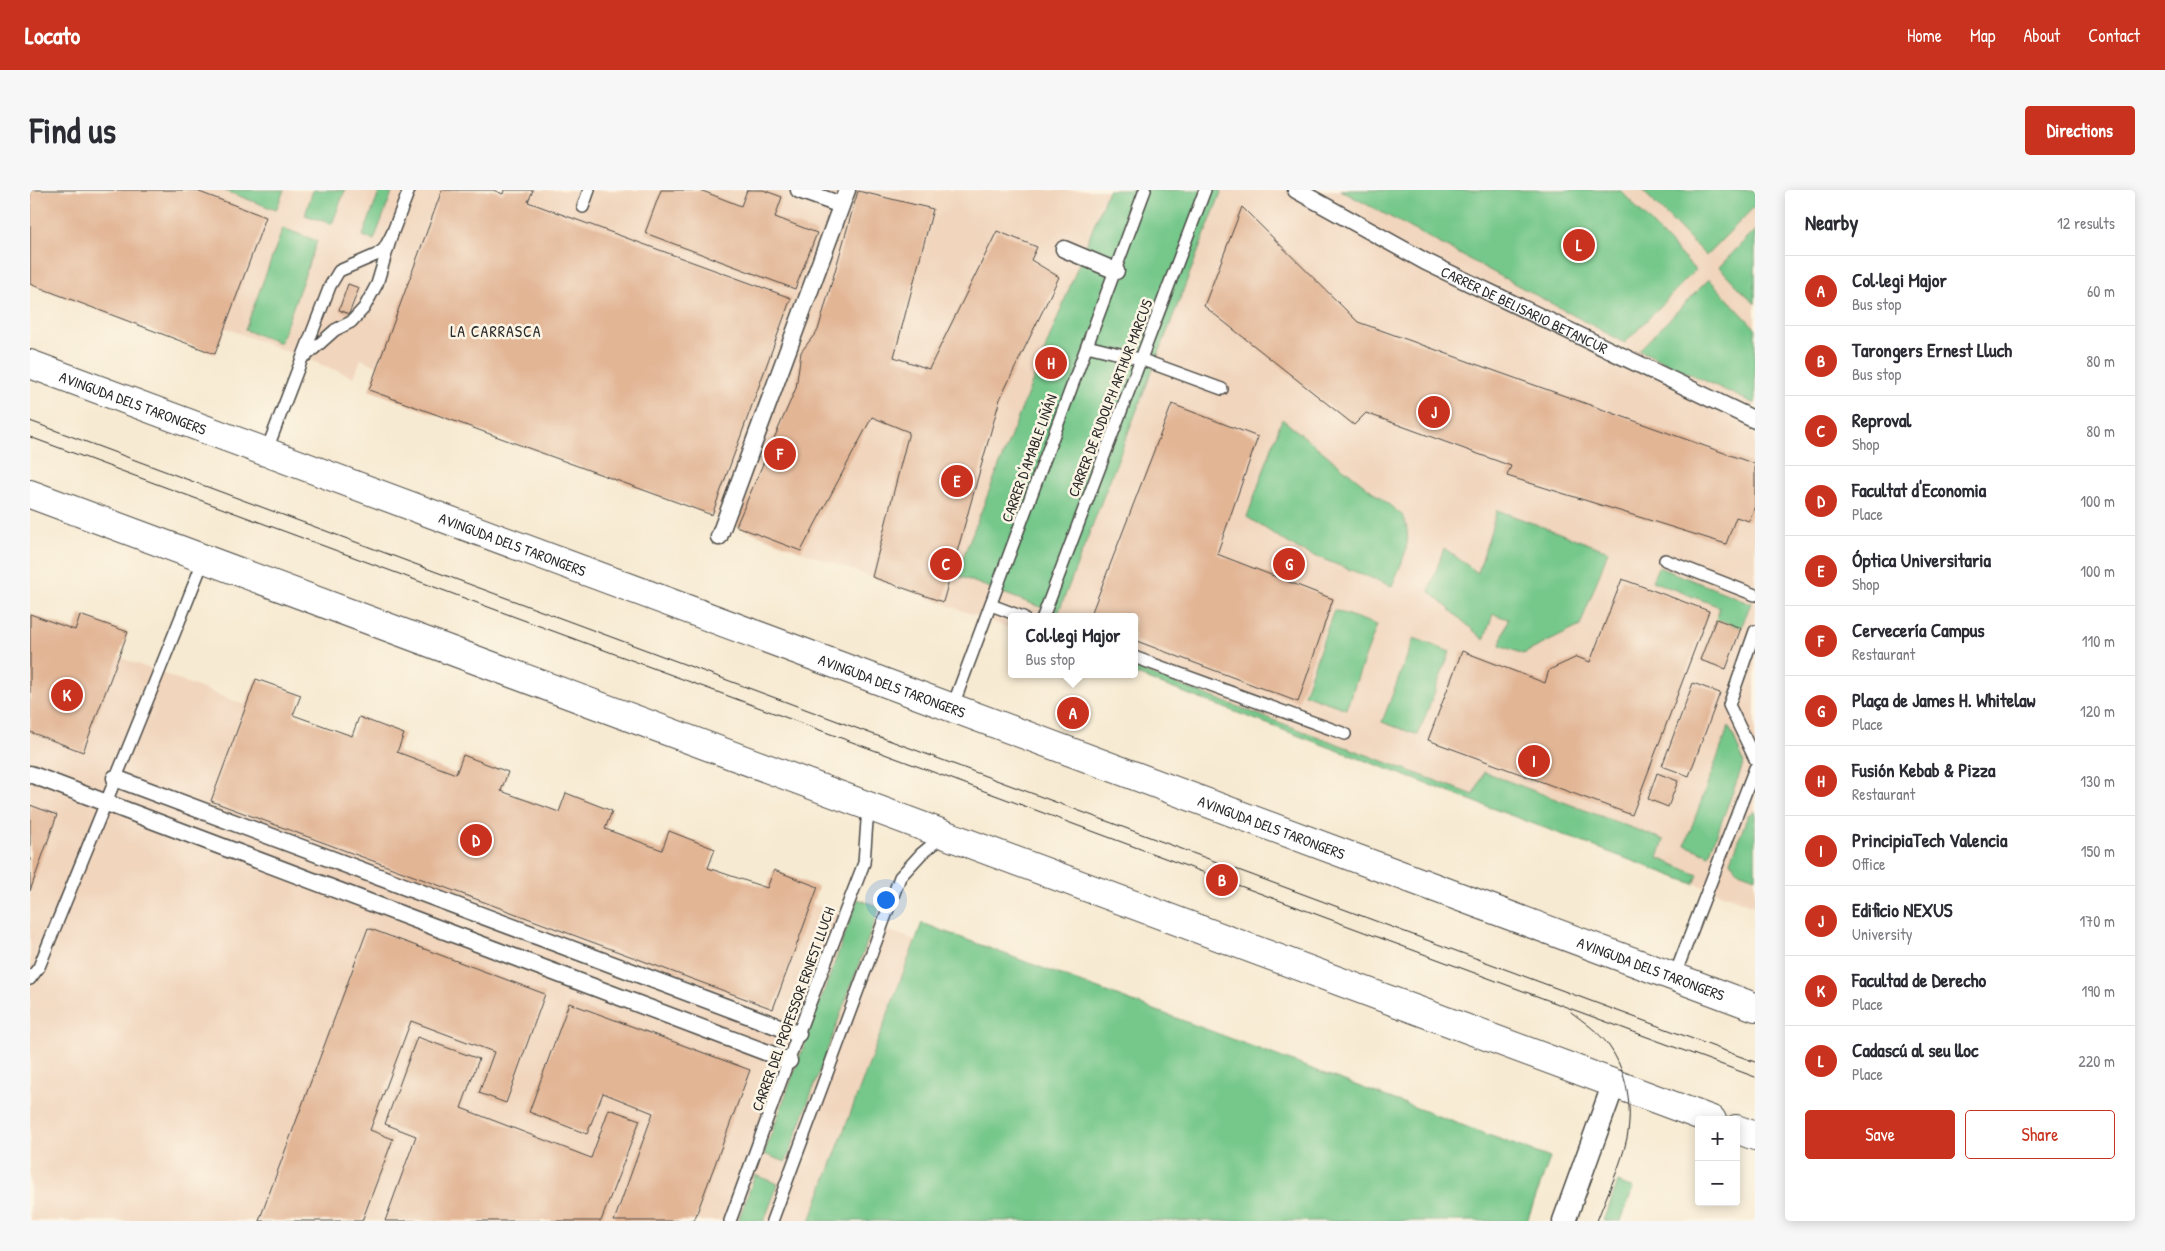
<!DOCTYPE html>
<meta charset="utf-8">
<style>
:root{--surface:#fff;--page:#f7f7f7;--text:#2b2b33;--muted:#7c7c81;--line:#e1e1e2;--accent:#c8321e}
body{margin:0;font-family:"Patrick Hand",sans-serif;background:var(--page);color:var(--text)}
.controls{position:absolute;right:15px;bottom:15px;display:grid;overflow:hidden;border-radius:5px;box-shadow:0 2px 12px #0003}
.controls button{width:45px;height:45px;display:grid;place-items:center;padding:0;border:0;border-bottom:1px solid var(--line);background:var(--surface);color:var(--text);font:25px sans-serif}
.you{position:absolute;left:855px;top:709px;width:18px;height:18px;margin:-12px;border:4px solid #fff;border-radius:50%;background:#1a73e8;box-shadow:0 0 0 8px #1a73e833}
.badge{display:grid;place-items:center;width:32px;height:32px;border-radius:50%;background:var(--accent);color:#fff;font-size:16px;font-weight:700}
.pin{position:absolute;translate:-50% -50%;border:2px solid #fff;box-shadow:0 1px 5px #0006}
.popup{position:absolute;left:978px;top:423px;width:130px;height:65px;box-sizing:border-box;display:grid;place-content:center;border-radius:5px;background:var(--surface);filter:drop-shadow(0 1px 4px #0005);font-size:16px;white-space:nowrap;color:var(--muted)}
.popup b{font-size:19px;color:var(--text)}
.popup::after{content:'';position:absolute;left:50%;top:100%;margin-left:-10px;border:10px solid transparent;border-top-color:var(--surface)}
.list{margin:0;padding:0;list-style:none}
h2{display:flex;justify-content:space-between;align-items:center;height:65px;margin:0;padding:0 20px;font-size:21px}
h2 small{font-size:16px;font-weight:400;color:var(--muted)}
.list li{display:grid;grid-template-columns:32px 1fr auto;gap:15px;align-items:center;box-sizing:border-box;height:70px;padding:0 20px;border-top:1px solid var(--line)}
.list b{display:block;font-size:19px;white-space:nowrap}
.list p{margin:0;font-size:16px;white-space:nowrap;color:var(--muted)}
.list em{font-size:16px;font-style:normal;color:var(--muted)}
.actions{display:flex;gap:10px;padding:15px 20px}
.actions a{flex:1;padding:11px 0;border:1px solid var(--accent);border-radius:5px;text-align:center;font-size:18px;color:var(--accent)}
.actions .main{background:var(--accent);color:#fff}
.map{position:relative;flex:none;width:1725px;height:1031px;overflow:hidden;border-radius:5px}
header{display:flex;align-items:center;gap:30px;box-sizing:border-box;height:70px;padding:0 25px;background:var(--accent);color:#fff}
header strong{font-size:24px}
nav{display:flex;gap:28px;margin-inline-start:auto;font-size:18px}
.intro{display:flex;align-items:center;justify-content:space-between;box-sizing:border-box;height:120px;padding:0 30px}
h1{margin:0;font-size:35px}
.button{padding:12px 22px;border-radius:5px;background:var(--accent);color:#fff;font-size:18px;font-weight:700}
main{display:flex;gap:30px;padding:0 30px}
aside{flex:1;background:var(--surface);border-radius:5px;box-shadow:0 2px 12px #0003}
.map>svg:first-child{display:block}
.built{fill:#f1d5bd}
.green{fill:#75c78a;stroke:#50795a}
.building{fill:#e2b595}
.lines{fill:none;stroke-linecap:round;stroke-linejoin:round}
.service-casing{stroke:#4a4844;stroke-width:14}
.pedestrian-casing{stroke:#4a4844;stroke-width:19}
.minor-casing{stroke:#4a4844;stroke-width:25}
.primary-casing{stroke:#4a4844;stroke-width:30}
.service{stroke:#fff;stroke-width:11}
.pedestrian{stroke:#fff;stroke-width:16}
.minor{stroke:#fff;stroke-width:22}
.primary{stroke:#fff;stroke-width:28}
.tram{stroke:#2b2b2b;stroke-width:1}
.labels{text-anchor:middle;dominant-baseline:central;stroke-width:5;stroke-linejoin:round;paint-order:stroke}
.street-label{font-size:15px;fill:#2b2b2b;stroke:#fcf5e5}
.neighbourhood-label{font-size:16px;letter-spacing:1px;fill:#2b2b2b;stroke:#fcf5e5}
</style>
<header>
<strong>Locato</strong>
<nav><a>Home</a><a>Map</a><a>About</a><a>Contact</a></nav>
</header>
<div class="intro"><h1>Find us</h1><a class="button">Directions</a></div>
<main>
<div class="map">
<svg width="1725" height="1031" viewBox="0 0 1725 1031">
<rect width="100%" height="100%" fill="#fcf5e5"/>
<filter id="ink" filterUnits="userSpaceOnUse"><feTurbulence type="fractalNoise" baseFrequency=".02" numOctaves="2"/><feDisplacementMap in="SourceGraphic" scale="10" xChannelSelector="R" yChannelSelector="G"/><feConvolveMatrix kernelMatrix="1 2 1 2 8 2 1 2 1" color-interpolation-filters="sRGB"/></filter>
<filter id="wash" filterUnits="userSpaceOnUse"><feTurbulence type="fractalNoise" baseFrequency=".0096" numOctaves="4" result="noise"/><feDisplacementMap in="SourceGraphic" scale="20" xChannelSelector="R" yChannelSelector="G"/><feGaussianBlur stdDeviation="1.12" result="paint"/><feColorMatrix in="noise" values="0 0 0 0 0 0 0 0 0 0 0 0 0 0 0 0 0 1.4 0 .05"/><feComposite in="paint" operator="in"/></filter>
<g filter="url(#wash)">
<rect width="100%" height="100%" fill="#f7ead2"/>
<g class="built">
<polygon points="0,0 1725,0 1725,716 1104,484 1104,427 982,427 982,439 771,361 682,325 339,200 347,176 331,169 324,187 195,138 185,164 0,94"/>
<polygon points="0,424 44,440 50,425 98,442 89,467 215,515 226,489 271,505 264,525 322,546 329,527 374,544 367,562 425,584 433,565 478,582 471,601 529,622 536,603 582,621 576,639 632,660 639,641 685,659 679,678 737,698 744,680 788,697 782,714 885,750 892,733 1520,968 1497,1031 0,1031"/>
</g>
<g class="green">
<polygon points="193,0 254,0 246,20"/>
<polygon points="283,0 315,0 302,34 275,25"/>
<polygon points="350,0 363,0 344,50 333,46"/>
<polygon points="1078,0 1192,0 1028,424 926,385"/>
<polygon points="1310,0 1590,0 1665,80 1595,153"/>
<polygon points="1612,0 1725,0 1725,16 1676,66"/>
<polygon points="253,38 287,51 250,153 215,140"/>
<polygon points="1725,40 1725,114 1689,77"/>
<polygon points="1679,89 1725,138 1725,214 1609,160"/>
<path d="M 1252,229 L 1373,326 C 1384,352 1372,371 1362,396 L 1269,360 L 1217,327 Z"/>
<polygon points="1467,320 1578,361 1550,436 1493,464 1470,455 1478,429 1463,424 1454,450 1399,401 1414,358 1448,383"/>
<polygon points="1628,377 1721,413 1711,438 1686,429 1690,417 1622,391"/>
<polygon points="1304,420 1347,435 1316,519 1274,504"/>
<polygon points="1384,448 1420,462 1388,545 1352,532"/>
<polygon points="1104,478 1444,605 1454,582 1634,650 1628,668 1668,685 1664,694 1104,484"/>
<polygon points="1699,536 1714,572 1679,665 1655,655"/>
<polygon points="1725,621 1725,687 1706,680 1701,671 1718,625"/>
<polygon points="828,709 850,717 756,972 734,964"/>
<polygon points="892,733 1520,968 1497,1031 780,1031"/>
<polygon points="725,985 748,994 734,1031 708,1031"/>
<polygon points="1588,992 1603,998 1591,1031 1574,1031"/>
</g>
<g id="blocks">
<g class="building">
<polygon points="0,0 164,0 236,27 185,164 0,94"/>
<polygon points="412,0 463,0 473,4 474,0 503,0 498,12 761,108 682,325 339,200"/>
<polygon points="631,0 670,0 711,16 717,0 733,0 752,7 745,27 787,43 765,99 615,43"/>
<polygon points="828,1 903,19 864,167 899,179 967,41 1007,57 1001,70 1029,87 970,209 913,412 842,387 879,242 842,227 771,361 706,336 766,198 771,162 788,140"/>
<polygon points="1212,17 1328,132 1725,274 1725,316 1719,331 1706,327 1696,354 1477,286 1481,276 1336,223 1324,235 1174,116"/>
<polygon points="318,94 329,98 319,124 309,120"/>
<polygon points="1142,214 1228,247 1187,364 1303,409 1268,512 1104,450 1104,427 1060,427"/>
<polygon points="1592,389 1679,421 1602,625 1398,550 1432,461 1515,493 1519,480 1547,467 1560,472"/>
<polygon points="0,424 45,440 50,425 98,442 53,562 0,542"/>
<polygon points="1686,429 1711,438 1696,479 1670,470"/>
<polygon points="226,489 271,505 263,525 322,546 329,527 374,544 367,562 426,584 433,565 478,582 471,601 529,622 536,603 582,621 575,639 632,660 639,641 685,659 678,678 737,698 744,680 788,697 743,819 181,611"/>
<polygon points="1663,493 1690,503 1659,586 1632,576"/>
<polygon points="1627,583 1648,591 1638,617 1618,609"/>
<polygon points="0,615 27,625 0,701"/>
<polygon points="338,738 515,804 476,913 449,903 464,862 381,831 340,940 363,949 332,1031 229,1031"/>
<polygon points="539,813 720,880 664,1031 584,1031 623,923 573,903 557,944 499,922"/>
<polygon points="387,847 449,869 431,918 561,968 579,919 610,930 571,1031 355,1031 386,946 355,934"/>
</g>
</g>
</g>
<g filter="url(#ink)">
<use href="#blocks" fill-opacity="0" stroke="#4a4844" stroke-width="1"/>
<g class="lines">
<defs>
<g id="service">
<polyline points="553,17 559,0"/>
<polyline points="1057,156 1110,169 1192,199"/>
<polyline points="277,165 305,140 321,132 334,118 347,94 362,44 379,0"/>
<polyline points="236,262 300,96 309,81 346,65 354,59 362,44"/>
<polyline points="1635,370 1725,405"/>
<polyline points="961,415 993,427"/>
<polyline points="1013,427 1175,0"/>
<polyline points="1725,441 1699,515 1725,569"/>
<polyline points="1104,467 1315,544"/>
<polyline points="922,518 1115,0"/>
<polyline points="1644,787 1725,578"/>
<path d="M 0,789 L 9,777 C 64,641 120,506 174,369"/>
<polyline points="700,1031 768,844 834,673 838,617"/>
<polyline points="742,1031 870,687 891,664 914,645"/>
</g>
<g id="pedestrian">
<polyline points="769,0 811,15"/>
<path id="s1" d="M 1266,0 L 1396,72 L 1725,230"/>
<polyline points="1034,59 1086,81"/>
<polyline points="689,347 817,0"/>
<polyline points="0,584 759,871"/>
<polyline points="85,588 768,844"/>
</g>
<polyline id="minor" points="1534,1031 1584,893"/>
<g id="primary">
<path id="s2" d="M 0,174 L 1725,817"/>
<polyline points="0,304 1682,930"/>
<polyline points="1706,939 1725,946"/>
</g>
</defs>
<use href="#service" class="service-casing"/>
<use href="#pedestrian" class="pedestrian-casing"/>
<use href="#minor" class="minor-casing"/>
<use href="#primary" class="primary-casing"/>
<use href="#service" class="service"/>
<use href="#pedestrian" class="pedestrian"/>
<use href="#minor" class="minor"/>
<use href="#primary" class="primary"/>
<g class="tram">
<polyline points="0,231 1725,872"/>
<polyline points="0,247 1725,887"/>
<path d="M 1541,822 C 1554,832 1569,842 1579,856 C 1597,882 1603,917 1597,948 C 1591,976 1577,1004 1567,1031"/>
</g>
</g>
</g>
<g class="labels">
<g class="street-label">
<text stroke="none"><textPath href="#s1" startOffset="258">CARRER DE BELISARIO BETANCUR</textPath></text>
<text transform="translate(1080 208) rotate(-69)">CARRER DE RUDOLPH ARTHUR MARCUS</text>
<text stroke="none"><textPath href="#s2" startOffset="110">AVINGUDA DELS TARONGERS</textPath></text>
<text transform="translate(999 268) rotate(-70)">CARRER D'AMABLE LIÑÁN</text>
<text stroke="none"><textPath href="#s2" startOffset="515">AVINGUDA DELS TARONGERS</textPath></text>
<text stroke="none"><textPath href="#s2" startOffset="920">AVINGUDA DELS TARONGERS</textPath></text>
<text stroke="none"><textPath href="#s2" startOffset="1325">AVINGUDA DELS TARONGERS</textPath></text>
<text stroke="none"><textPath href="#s2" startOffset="1730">AVINGUDA DELS TARONGERS</textPath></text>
<text transform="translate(763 819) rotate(-70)">CARRER DEL PROFESSOR ERNEST LLUCH</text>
</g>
<g class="neighbourhood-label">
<text x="466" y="141">LA CARRASCA</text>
</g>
</g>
</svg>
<div class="controls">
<button>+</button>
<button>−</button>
</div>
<div class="you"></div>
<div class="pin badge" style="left:1043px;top:523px">A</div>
<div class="popup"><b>Col·legi Major</b>Bus stop</div>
<div class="pin badge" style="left:1192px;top:690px">B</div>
<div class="pin badge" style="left:916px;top:374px">C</div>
<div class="pin badge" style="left:446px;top:650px">D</div>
<div class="pin badge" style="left:927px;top:291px">E</div>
<div class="pin badge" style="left:750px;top:264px">F</div>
<div class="pin badge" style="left:1259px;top:374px">G</div>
<div class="pin badge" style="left:1021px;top:173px">H</div>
<div class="pin badge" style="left:1504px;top:571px">I</div>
<div class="pin badge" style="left:1404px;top:222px">J</div>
<div class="pin badge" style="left:37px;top:505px">K</div>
<div class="pin badge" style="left:1549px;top:55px">L</div>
</div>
<aside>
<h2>Nearby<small>12 results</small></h2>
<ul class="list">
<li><span class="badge">A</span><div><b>Col·legi Major</b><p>Bus stop</p></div><em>60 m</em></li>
<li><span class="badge">B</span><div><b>Tarongers Ernest Lluch</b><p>Bus stop</p></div><em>80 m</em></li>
<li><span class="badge">C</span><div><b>Reproval</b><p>Shop</p></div><em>80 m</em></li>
<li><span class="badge">D</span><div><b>Facultat d'Economia</b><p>Place</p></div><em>100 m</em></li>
<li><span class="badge">E</span><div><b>Óptica Universitaria</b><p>Shop</p></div><em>100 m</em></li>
<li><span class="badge">F</span><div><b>Cervecería Campus</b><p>Restaurant</p></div><em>110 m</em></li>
<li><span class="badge">G</span><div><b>Plaça de James H. Whitelaw</b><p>Place</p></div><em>120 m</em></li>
<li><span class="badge">H</span><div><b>Fusión Kebab &amp; Pizza</b><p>Restaurant</p></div><em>130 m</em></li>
<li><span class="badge">I</span><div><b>PrincipiaTech Valencia</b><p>Office</p></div><em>150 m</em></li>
<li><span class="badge">J</span><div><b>Edificio NEXUS</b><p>University</p></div><em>170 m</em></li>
<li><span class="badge">K</span><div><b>Facultad de Derecho</b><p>Place</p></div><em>190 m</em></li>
<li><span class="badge">L</span><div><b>Cadascú al seu lloc</b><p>Place</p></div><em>220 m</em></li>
</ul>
<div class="actions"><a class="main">Save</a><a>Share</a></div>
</aside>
</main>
